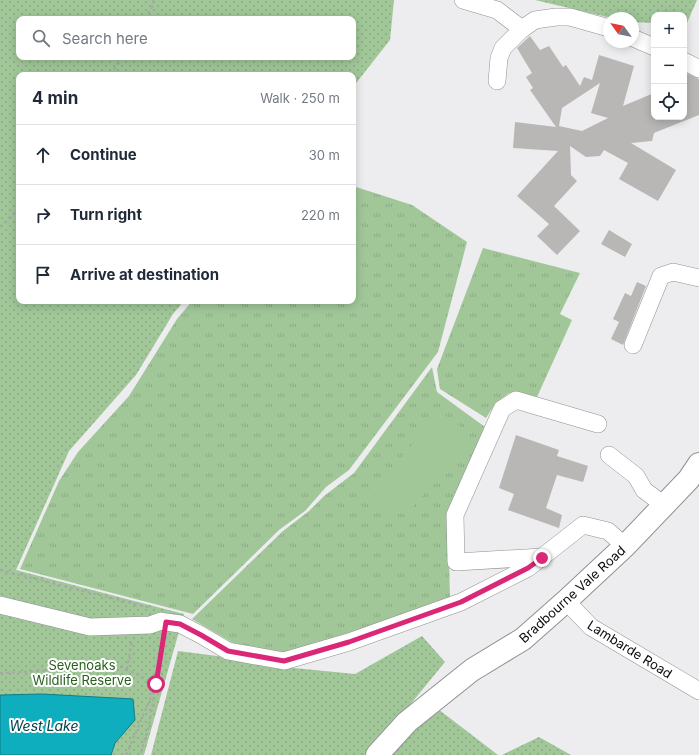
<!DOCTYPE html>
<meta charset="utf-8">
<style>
:root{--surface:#fff;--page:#f2f2f3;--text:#1f2937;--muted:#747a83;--line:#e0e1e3}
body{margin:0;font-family:Inter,sans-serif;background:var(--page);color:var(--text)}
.controls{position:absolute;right:12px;top:12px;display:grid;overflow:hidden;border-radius:8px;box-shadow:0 2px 10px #0003}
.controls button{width:36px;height:36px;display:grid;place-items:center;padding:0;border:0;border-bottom:1px solid var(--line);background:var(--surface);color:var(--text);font:20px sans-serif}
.compass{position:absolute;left:603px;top:12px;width:36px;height:36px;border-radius:50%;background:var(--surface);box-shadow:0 2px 10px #0003;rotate:303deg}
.stop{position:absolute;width:12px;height:12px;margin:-9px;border:3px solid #db2777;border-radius:50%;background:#fff}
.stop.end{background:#db2777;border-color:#fff;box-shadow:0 1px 4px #0008}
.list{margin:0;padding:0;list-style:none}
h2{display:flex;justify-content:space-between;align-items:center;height:52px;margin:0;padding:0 16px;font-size:17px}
h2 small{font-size:13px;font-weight:400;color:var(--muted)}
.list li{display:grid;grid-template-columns:26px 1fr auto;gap:12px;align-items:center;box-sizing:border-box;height:60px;padding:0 16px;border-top:1px solid var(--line)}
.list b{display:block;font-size:15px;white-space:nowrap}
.list em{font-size:13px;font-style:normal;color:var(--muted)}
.icon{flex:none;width:22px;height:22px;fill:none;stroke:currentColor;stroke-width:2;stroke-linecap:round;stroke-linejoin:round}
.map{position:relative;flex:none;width:699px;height:755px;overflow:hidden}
.search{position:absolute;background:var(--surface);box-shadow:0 2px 10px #0003;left:16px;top:16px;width:340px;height:44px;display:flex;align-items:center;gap:10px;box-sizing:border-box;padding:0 14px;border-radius:8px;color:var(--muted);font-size:15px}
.panel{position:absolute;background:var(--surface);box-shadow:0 2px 10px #0003;left:16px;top:72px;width:340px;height:232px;border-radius:8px}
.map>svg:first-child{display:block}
.grass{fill:url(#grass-tufts)}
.park{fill:url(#park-dots);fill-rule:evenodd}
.pitch{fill:#a1c799}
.water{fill:#0faebf;stroke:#0e7d89}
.building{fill:#b9b7b5;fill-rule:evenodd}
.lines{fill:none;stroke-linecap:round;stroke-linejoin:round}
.minor-casing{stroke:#919193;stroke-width:18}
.highway-casing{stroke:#919193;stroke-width:24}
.path{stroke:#a7a7a8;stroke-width:2;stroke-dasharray:3 3;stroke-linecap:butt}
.minor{stroke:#fff;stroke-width:17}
.highway{stroke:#fff;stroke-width:22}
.route{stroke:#db2777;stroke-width:5}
.labels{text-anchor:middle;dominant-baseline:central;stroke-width:4;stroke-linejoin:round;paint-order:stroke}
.street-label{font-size:13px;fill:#0b0b0c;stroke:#fff}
.park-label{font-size:13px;fill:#275f1a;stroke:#fff}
.water-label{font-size:14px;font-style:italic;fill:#004148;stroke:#fff}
</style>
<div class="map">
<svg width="699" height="755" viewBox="0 0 699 755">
<defs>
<pattern id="grass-tufts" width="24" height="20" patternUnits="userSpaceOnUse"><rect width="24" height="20" fill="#a1c799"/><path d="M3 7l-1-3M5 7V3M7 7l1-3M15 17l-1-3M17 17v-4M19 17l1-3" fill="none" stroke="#89aa83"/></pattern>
<pattern id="park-dots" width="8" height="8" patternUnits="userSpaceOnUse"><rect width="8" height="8" fill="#a1c799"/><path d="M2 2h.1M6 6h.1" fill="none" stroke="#89aa83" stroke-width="1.8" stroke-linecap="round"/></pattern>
</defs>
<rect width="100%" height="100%" fill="#ededef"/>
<g class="grass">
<polygon points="353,186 412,205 467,242 438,352 349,470 326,487 305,511 279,530 193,614 20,569 59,481 78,452 129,396 177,319 192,301 353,301"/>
<polygon points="483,248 580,273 560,314 572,320 537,397 509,393 495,404 486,418 440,389 437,369"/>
<polygon points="432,367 437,392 485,427 448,514 450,601 285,654 233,643 192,619 283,531 309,511 324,496 354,473"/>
</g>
<g class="park">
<path d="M 0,0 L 394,0 L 390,40 L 353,87 L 353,75 L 19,75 L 19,301 L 184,301 L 173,314 L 136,375 L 69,451 L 16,570 L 184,614 L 144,755 L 0,755 ZM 19,19 L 353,19 L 353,57 L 19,57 Z"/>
<polygon points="535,0 697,0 687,23 684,23 684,15 654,15 654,23 633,22 633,18 611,18"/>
<polygon points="422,636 445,662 369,755 151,755 178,651 225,657 284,667 355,674"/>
<polygon points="438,709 498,755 391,755 410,726"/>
<polygon points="539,737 571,755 502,755"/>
</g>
<polygon class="pitch" points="446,416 468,432 467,443 407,514 395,513 374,497 375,488 436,417"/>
<polygon class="water" points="42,694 133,699 135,720 115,743 111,755 0,755 0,695"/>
<g class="building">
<path d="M 530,36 L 540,50 L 549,46 L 563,67 L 566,65 L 580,86 L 584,77 L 592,80 L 599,55 L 634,66 L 623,106 L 654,93 L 654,117 L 684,117 L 684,72 L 699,79 L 699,115 L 654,133 L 652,141 L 631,143 L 676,170 L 658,201 L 619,179 L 628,163 L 604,150 L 600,156 L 586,157 L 570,146 L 571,175 L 577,181 L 554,206 L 580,231 L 557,255 L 537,236 L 549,224 L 517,196 L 558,151 L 513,148 L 515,122 L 556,127 L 530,90 L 533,88 L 526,77 L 532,73 L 517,48 ZM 600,83 L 591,113 L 608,118 L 582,131 L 559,126 L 562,108 Z"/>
<polygon points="609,230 632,244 625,257 601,244"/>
<polygon points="637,282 646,286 623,345 611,339 619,322 613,319 625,293 631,296"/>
<polygon points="516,435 559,450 557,456 588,466 583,482 557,475 546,508 562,515 559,528 508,510 514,494 499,488"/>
</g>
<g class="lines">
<defs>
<g id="minor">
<polyline points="463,0 497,10 522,29"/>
<polyline points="633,38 654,47"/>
<polyline points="684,61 699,69"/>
<polyline points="497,81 499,58 503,48 522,29 535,20 556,17 570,17 609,28"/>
<polyline points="633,345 661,276 673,272 699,278"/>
<polyline points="609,455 636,476 644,490 664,505"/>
<polyline points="542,557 456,562 455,515 502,409 516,400 598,424"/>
<polyline points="566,601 591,627 699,691"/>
<polyline points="0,605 90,627 150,625 161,621 166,622 180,624 201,635 228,651 284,661 349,642 461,602 528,568 583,525 608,531 625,546"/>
</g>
<polyline id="highway" points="377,755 407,722 472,670 523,639 566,601 625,546 689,479 699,464"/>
</defs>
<use href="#minor" class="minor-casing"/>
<use href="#highway" class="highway-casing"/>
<g class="path">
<polyline points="145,19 153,6 153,0"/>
<polyline points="111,75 122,57"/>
<polyline points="0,227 19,208"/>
<polyline points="0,570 151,608"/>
<polyline points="127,669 132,641"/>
<polyline points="0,673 122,667 156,684 149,726 140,755"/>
<polyline points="155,685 164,637"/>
<polyline points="126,755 154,690"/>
</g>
<use href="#minor" class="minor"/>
<use href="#highway" class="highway"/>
</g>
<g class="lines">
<polyline class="route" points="156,684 166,622 180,624 201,635 228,651 284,661 349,642 461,602 528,568 542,558"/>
</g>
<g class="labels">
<g class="street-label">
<text transform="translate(572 594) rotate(-42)">Bradbourne Vale Road</text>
<text transform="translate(630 649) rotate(32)">Lambarde Road</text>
</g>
<g class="park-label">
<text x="82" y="665">Sevenoaks<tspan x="82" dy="15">Wildlife Reserve</tspan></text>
</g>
<g class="water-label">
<text x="44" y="725">West Lake</text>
</g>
</g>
</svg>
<div class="controls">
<button>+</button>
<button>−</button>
<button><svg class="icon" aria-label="locate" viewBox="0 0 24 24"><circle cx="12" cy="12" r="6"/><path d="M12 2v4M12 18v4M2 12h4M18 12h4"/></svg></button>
</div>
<svg class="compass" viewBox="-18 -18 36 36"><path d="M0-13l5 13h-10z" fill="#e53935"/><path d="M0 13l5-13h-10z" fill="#747a83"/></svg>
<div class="stop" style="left:156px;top:684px"></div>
<div class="stop end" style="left:542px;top:558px"></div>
<div class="search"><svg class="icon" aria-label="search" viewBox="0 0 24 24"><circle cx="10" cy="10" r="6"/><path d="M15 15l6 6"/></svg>Search here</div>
<section class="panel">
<h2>4 min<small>Walk · 250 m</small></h2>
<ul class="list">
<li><svg class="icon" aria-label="ahead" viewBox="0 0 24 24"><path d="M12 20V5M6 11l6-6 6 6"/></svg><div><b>Continue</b></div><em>30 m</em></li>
<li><svg class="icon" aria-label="right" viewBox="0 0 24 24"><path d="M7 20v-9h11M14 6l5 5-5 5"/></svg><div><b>Turn right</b></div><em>220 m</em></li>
<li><svg class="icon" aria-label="arrive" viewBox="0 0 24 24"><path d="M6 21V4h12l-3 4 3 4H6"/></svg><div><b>Arrive at destination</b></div></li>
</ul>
</section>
</div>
